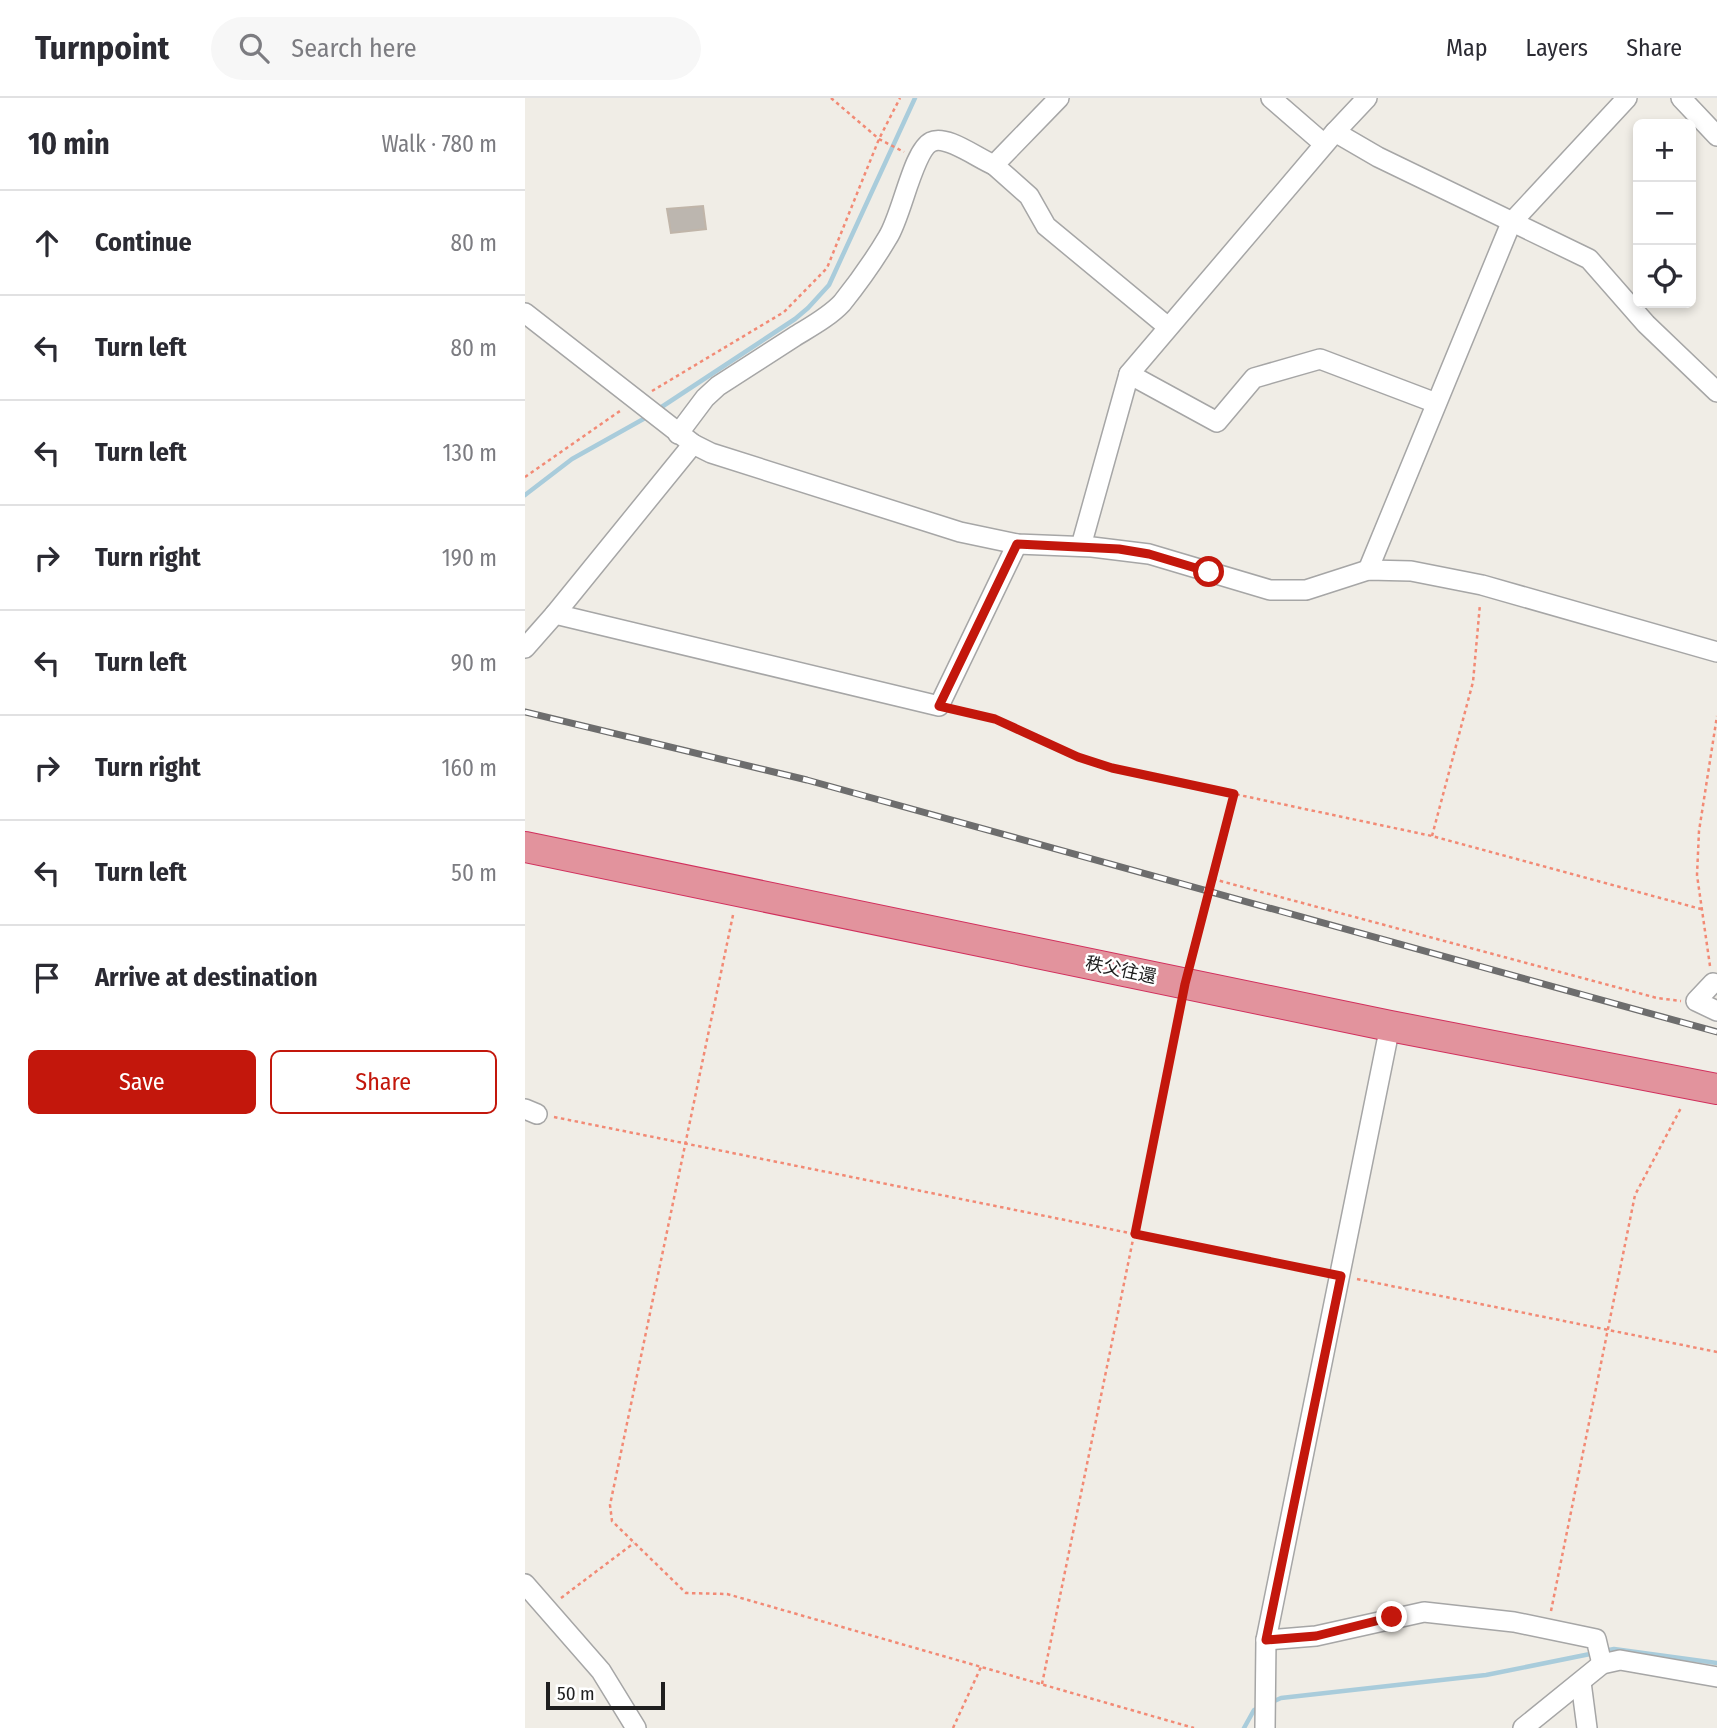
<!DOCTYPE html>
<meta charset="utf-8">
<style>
:root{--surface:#fff;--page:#f7f7f7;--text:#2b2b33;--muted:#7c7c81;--line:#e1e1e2;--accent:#c3170c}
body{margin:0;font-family:"Fira Sans Condensed","Noto Sans JP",sans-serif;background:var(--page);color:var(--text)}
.controls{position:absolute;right:21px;top:21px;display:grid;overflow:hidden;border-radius:10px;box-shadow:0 4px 10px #0003}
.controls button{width:63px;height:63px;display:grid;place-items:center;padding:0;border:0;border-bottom:2px solid var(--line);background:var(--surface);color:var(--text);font:35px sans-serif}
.scale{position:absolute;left:21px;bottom:18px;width:119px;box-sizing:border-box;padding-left:7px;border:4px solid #1f1f1f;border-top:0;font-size:19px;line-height:24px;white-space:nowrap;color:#1f1f1f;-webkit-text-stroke:5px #fff;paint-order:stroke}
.stop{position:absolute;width:21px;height:21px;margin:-16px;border:5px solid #c3170c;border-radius:50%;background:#fff}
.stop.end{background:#c3170c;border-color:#fff;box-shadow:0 2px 7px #0008}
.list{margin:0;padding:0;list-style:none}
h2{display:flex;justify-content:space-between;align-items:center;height:91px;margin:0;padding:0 28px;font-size:30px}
h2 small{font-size:23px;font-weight:400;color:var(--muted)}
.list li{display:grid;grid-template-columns:46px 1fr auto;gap:21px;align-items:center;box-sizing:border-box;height:105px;padding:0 28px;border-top:2px solid var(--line)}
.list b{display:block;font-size:26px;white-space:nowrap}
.list em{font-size:23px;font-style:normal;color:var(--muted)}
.actions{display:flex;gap:14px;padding:21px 28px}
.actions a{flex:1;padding:16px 0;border:2px solid var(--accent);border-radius:10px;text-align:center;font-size:24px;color:var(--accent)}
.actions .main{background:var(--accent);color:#fff}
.icon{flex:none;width:38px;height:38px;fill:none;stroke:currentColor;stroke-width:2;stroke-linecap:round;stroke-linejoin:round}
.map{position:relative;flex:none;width:1192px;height:1630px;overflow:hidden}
header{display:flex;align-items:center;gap:42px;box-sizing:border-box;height:98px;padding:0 35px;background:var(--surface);border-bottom:2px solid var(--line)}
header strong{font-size:33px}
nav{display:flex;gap:38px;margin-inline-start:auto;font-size:24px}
.search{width:490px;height:63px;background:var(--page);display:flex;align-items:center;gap:18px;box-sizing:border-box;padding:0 24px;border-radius:38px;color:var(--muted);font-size:26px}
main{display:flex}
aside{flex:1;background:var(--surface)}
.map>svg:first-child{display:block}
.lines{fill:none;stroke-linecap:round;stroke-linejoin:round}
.stream{stroke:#a9ccdb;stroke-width:4.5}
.building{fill:#bcb6af;stroke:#c0b5a9;stroke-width:2}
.minor-casing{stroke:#a6a6a6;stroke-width:22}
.highway-casing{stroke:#d1305d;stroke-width:32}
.path{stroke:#f28a75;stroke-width:2.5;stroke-dasharray:3.5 3.5;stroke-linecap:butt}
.minor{stroke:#fff;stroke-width:19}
.highway{stroke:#e2939d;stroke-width:30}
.rail-casing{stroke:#6d6d6d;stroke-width:7}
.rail{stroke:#fff;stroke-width:4.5;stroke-dasharray:13;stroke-linecap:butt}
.route{stroke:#c3170c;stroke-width:9}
.labels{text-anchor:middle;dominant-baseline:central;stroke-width:5;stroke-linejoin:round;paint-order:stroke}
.street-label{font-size:18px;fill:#1f1f1f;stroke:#fff}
</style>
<header>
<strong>Turnpoint</strong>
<div class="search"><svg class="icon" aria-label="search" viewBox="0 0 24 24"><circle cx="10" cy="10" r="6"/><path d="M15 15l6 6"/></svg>Search here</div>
<nav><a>Map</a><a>Layers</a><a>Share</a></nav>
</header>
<main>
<aside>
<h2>10 min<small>Walk · 780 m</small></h2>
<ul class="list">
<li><svg class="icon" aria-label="ahead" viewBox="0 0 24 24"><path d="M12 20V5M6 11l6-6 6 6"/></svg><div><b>Continue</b></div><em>80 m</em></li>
<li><svg class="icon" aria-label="left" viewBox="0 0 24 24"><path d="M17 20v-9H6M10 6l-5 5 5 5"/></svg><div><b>Turn left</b></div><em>80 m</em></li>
<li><svg class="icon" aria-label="left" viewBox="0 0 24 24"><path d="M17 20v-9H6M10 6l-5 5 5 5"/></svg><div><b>Turn left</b></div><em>130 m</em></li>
<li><svg class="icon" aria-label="right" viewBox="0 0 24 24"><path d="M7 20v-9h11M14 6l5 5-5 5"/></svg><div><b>Turn right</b></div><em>190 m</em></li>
<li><svg class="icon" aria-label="left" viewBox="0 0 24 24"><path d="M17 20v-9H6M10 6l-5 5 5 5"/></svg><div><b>Turn left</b></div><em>90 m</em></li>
<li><svg class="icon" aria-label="right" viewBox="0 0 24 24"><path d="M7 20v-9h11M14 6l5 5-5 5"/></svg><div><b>Turn right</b></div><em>160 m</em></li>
<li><svg class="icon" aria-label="left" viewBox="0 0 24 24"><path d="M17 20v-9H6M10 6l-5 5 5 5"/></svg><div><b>Turn left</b></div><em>50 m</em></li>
<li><svg class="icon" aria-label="arrive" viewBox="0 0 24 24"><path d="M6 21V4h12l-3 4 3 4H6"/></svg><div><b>Arrive at destination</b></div></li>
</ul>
<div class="actions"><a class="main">Save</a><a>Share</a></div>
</aside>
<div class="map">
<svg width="1192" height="1630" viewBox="0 0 1192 1630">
<rect width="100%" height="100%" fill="#f0ede6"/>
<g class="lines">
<g class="stream">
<polyline points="132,312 270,221 283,210 304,187 390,0"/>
<polyline points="0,397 47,361 122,319"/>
<polyline points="1079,1553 1089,1551 1192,1565"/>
<polyline points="747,1604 756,1600 961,1577 1070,1555"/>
<polyline points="719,1630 729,1612 736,1609"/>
</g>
</g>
<polygon class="building" points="178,108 181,131 146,135 142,111"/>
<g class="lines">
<defs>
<g id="minor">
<polyline points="746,0 799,46"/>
<polyline points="1156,0 1192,38"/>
<polyline points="810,34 853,59 1064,161 1121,226 1192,294"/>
<polyline points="469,67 504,98 521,128 643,229"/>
<polyline points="0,215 168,346 186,355 435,434 492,446 567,449 624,456 745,492 781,492 843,472 886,473 957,487 1192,554"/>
<polyline points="604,276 692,324 729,280 795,261 911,305"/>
<path d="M 153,336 L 180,300 L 193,288 C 218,272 244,255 269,239 C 285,229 304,219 317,205 C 333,185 350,161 363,139 C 377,117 388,53 406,44 C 421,36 452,60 469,67 L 534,0"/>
<polyline points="556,448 604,276 810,34 842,0"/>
<polyline points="843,472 986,125 1102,0"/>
<polyline points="30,516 414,608 492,446"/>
<polyline points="0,550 30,516 168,346"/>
<polyline points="1188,885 1171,903 1192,913"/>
<polyline points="0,1011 12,1016"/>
<polyline points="0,1486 76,1573 111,1630"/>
<polyline points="741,1542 791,1538 899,1514 989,1524 1071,1541 1077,1566"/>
<polyline points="1056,1584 1062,1630"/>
<polyline points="740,1630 741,1542 865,928"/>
<polyline points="998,1630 1077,1566 1095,1562 1192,1579"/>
</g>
<polyline id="highway" points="0,749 865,928 1192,991"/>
</defs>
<use href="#minor" class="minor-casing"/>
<use href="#highway" class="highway-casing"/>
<g class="path">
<polyline points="306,0 354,41 379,54"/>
<polyline points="127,293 259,214 302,170 354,41 375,0"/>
<polyline points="0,379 95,313"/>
<polyline points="431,612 470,621 553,658 587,670 907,738 1176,811"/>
<polyline points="907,738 948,584 955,506"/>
<polyline points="688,781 1132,900 1156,903"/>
<polyline points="208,817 85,1407 87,1423 161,1495 202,1496 669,1630"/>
<polyline points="666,863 709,696"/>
<polyline points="1185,868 1172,777 1174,733 1192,618"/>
<polyline points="29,1019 798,1174"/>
<polyline points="832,1181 1192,1254"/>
<polyline points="36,1500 109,1445"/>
<polyline points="1026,1513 1110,1097 1157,1008"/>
<polyline points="517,1586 656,907"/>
<polyline points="428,1630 456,1569"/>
</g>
<use href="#minor" class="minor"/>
<use href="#highway" class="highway"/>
<defs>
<polyline id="rail" points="0,614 282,682 1192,934"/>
</defs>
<use href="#rail" class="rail-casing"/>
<use href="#rail" class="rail"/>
</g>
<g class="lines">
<polyline class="route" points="684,474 624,456 594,451 492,446 414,608 470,621 553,659 587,670 709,696 660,886 610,1136 816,1178 741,1542 791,1538 867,1519"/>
</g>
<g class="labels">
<g class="street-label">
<text transform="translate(596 872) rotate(12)">秩父往還</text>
</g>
</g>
</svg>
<div class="controls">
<button>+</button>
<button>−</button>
<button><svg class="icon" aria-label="locate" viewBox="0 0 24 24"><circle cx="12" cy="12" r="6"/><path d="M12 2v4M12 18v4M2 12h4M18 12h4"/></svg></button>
</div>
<div class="scale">50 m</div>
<div class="stop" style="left:684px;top:474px"></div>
<div class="stop end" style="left:867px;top:1519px"></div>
</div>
</main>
